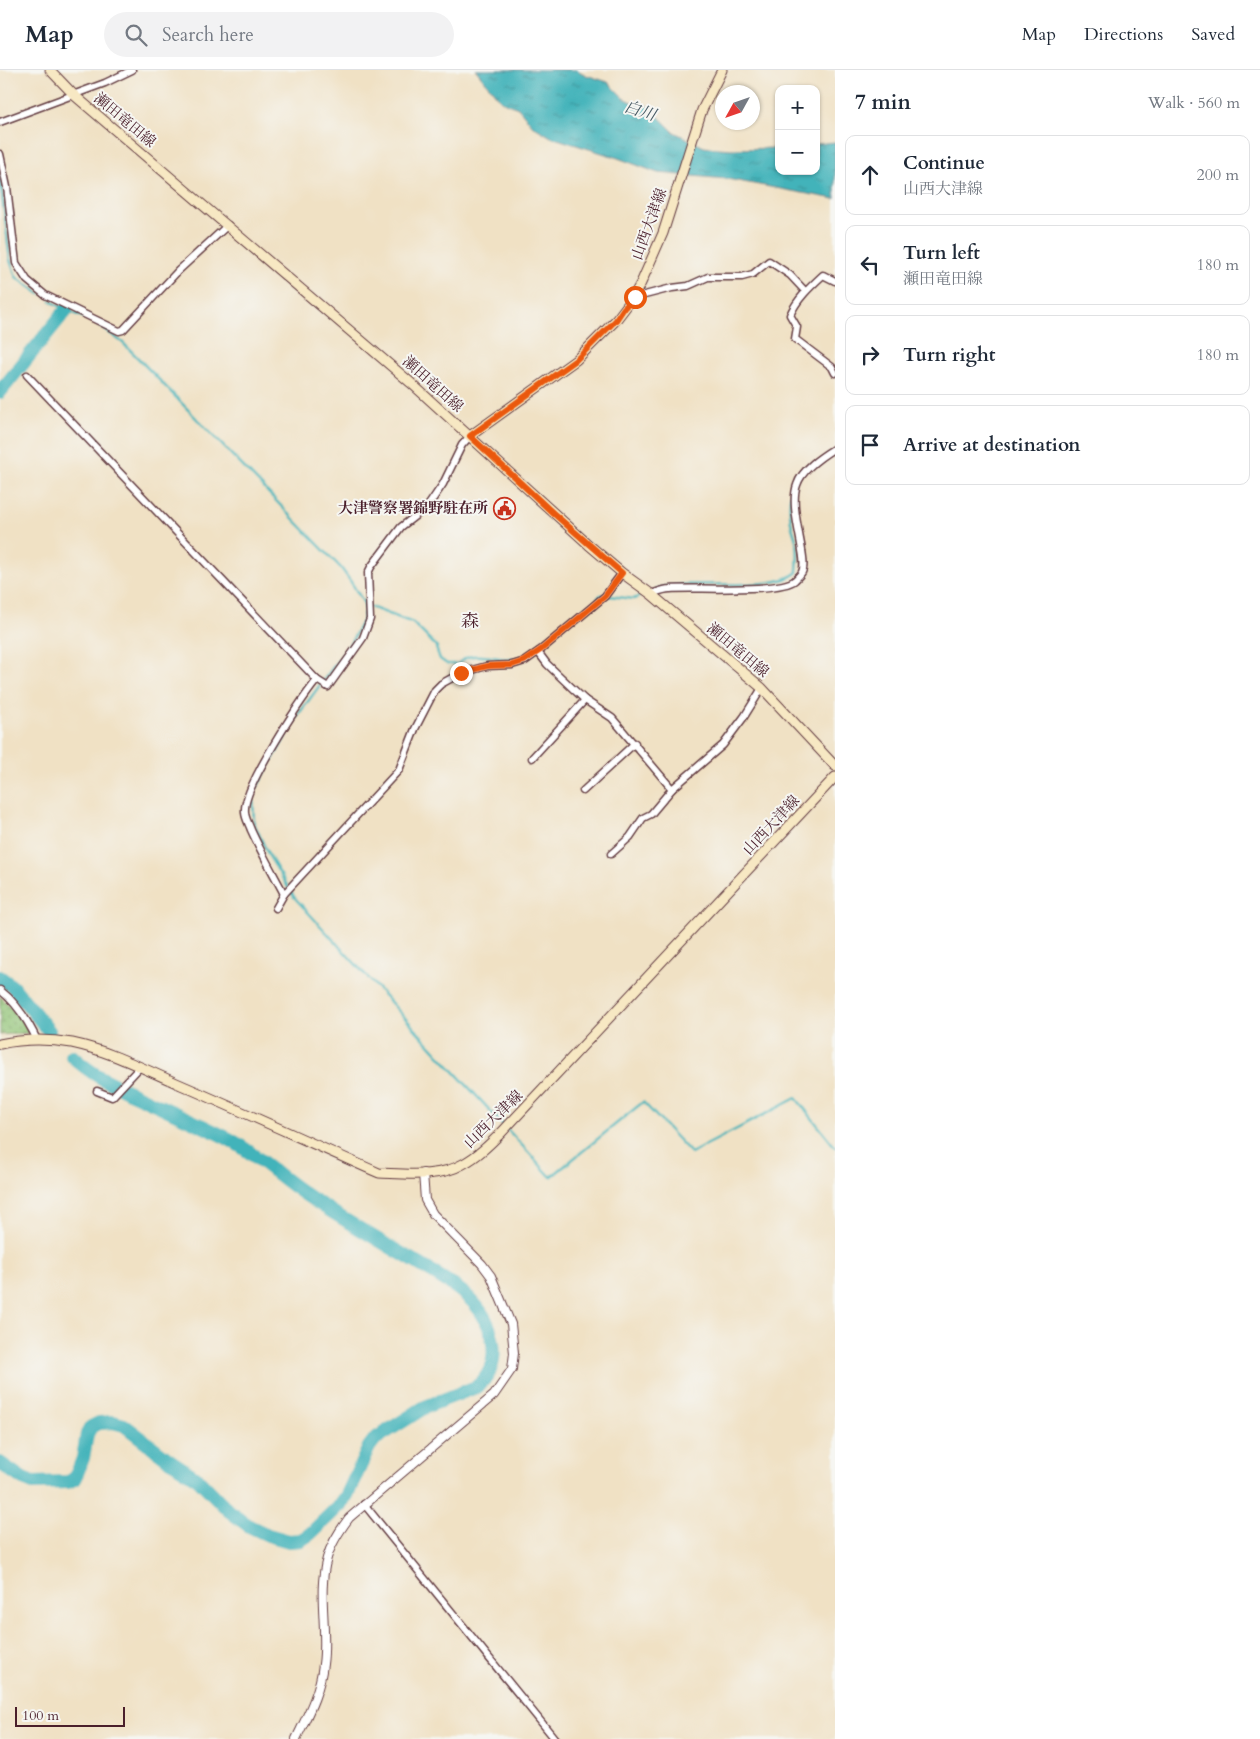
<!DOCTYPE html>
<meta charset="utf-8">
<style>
:root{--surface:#fff;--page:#f2f2f3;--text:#1f2937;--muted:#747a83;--line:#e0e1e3}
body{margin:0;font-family:Cardo,"Noto Serif JP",serif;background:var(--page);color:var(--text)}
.controls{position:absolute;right:15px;top:15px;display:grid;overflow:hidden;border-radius:10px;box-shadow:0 1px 4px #0004}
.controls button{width:45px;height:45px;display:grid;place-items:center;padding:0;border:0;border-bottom:1px solid var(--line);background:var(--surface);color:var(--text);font:25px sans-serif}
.compass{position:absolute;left:715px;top:15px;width:45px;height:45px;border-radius:50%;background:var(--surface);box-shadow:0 1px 4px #0004;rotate:230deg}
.scale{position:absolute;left:15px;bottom:12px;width:110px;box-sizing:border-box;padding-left:5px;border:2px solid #4a1f2b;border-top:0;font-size:14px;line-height:18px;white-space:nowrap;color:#4a1f2b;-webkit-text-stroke:4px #f6f6f2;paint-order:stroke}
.stop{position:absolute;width:15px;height:15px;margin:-11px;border:4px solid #ea580c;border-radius:50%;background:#fff}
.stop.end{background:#ea580c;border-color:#fff;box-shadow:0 1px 5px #0008}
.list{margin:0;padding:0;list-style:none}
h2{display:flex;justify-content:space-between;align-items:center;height:65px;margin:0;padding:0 20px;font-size:21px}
h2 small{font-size:16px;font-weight:400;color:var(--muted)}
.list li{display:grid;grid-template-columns:32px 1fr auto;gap:15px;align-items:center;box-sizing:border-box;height:80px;margin:0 10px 10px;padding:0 10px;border:1px solid var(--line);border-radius:10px}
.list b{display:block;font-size:19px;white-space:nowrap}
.list p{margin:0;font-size:16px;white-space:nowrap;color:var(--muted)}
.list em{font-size:16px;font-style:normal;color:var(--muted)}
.icon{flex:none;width:28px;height:28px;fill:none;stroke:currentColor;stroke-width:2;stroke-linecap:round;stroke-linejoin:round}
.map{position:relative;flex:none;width:835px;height:1669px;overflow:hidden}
header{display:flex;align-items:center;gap:30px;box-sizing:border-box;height:70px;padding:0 25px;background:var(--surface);border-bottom:1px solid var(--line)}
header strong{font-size:24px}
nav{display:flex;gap:28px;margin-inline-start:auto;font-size:18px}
.search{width:350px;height:45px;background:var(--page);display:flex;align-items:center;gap:12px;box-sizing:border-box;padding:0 18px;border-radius:28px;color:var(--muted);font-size:19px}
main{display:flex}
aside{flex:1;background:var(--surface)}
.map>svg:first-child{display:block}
.park{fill:url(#park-dots);stroke:#6d7150}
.water{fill:url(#water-ripples);stroke:#466972}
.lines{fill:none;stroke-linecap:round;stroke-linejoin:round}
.stream{stroke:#43b3ba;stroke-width:2.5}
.river{stroke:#43b3ba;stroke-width:14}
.minor-casing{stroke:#633c42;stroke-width:9}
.tertiary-casing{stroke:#633c42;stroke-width:10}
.secondary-casing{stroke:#633c42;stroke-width:11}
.minor{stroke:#fff;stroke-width:6}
.tertiary{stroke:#fff;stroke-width:8}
.secondary{stroke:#f7e8c3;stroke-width:9}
.route{stroke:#ea580c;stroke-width:6}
.labels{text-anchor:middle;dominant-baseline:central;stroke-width:4;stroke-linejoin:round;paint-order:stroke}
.street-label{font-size:15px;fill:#4a1f2b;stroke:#f6f6f2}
.poi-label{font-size:15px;font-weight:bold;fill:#4a1f2b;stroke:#f6f6f2;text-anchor:end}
.water-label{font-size:16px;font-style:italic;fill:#475a64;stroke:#f6f6f2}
.quarter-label{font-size:18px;fill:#4a1f2b;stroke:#f6f6f2}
</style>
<header>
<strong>Map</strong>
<div class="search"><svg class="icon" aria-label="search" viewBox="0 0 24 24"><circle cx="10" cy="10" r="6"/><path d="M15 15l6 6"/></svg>Search here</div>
<nav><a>Map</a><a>Directions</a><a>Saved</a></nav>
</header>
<main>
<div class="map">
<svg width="835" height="1669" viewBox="0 0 835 1669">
<defs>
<pattern id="park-dots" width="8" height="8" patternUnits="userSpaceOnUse" patternTransform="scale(1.25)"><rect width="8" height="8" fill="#90c375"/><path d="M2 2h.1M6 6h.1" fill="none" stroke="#789e60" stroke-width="1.8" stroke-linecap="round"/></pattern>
<pattern id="water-ripples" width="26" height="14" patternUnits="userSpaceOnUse" patternTransform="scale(1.25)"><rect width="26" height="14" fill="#43b3ba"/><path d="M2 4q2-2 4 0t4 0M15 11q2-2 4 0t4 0" fill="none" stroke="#3a9197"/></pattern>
</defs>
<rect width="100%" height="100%" fill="#f6f6f2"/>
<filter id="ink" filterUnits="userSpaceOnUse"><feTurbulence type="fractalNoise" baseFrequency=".02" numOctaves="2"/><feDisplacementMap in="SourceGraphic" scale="10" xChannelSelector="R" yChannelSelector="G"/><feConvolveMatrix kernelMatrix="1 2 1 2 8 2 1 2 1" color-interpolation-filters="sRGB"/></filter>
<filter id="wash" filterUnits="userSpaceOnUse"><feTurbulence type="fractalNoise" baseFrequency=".0096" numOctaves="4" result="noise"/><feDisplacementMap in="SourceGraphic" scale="20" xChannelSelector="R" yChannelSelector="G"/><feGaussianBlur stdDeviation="1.12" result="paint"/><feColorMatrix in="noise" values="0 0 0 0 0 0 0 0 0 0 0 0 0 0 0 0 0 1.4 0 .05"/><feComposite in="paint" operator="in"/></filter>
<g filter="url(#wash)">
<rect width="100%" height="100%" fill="#f0e1c4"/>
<polygon class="park" points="0,926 20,947 29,963 0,965"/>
<polygon class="water" points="476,0 577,0 586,5 608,12 624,28 636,34 648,36 674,62 704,77 732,79 779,78 779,101 816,101 816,74 835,72 835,129 727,109 658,103 618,88 551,67 533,56 518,38 501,31"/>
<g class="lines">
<g class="stream">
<polyline points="0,107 10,190 16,207 40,224"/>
<polyline points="51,231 66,240 86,248"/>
<path d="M 98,254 L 123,273 L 136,286 L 341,498 L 351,512 L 365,535 L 413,553 L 437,577 L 436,578 L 440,589 L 447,594 L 458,594 C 473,577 499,592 518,589 C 527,587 564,554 573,546 L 583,541"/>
<path d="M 657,519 C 692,507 773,524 797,502 C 797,494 799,483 797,475 C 796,467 792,460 791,452 C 788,432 789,410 806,397"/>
<polyline points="597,529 601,525 634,529 645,523"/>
<polyline points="365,535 363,550 350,574 298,645 253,724 254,753 268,784 294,827 551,1107 643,1032 691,1083 796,1028 835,1077"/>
</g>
<g class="river">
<polyline points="0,322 66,240"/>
<polyline points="0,907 14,918 49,961"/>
<path d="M 0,1393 L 23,1409 L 33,1413 L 68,1412 L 74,1409 L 78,1401 L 83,1388 L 87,1364 L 91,1357 L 99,1353 L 113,1352 L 124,1355 L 168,1389 L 198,1409 L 228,1440 L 249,1456 L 268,1465 L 289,1471 L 301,1470 L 310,1464 L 340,1435 L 347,1425 L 369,1377 L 375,1369 L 425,1337 L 476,1317 C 505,1295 494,1254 472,1231 C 458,1216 436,1205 419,1194 C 382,1172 345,1151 309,1127 C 281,1109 258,1085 229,1069 C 199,1053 167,1040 136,1025 C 111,1013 93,1006 72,986"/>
</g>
</g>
</g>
<g filter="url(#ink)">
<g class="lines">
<defs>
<g id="minor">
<polyline points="0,52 105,13 132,0"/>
<polyline points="0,84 7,117 16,193 27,210 45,225 119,261 123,260 178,201 228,155"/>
<path d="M 835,211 L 823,205 C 810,217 797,229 790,245 L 797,257 L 795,269 L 832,297 L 835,303"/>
<polyline points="633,228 672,218 688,216 708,207 742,207 753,204 769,191 790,205 805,221"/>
<polyline points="27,305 317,610 328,617 363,568 370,549 368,503 371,497 401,457 428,436 443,414 462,375 470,366"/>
<path d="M 651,524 C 657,522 664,519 670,519 C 692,517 781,523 795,510 C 797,508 801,504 802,502 C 809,489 788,439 797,415 C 802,399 822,386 835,378"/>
<polyline points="538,582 547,594 569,615 585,630 612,648 672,719"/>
<polyline points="532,688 585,630"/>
<polyline points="583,721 635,673"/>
<polyline points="611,784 630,767 643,748 651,744 672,719 723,675 744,647 762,618"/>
<path d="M 284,824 C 273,803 261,782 251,760 C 249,754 245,748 245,742 C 242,718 301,630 317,610"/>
<polyline points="276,838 284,824 399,700 415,659 435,620 441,614 461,603 487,596 512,595 525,591 542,579 605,526 622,503"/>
<path d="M 0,920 C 17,933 28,951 37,970"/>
<polyline points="97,1021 112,1027 140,997"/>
<polyline points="364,1434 555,1669"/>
</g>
<path id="tertiary" d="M 296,1669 C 308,1644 320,1622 323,1594 C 328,1559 317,1523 327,1488 C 331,1473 340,1460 349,1448 L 494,1325 L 512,1299 L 514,1283 L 511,1254 L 491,1206 L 482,1194 L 433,1144 L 425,1130 L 423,1103"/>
<g id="secondary">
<polyline points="50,0 74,25 411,313 589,475 622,503 651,524 762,618 835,696"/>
<polyline points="470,366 576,290 616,250 632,229 641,213 663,163 702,40 722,0"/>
<path d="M 0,974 C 24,969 48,969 72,973 C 110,981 146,1000 181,1015 C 248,1044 313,1074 379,1103 C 406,1104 439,1108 463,1094 C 478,1086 490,1074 502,1062 L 835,707"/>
</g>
</defs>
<use href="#minor" class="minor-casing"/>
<use href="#tertiary" class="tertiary-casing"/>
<use href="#secondary" class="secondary-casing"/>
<use href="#minor" class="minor"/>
<use href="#tertiary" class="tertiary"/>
<use href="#secondary" class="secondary"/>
</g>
</g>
<g class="lines" filter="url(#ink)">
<polyline class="route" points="461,603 487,596 512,595 524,591 542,579 605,526 622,503 553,443 470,366 576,290 616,250 624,238 635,227"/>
</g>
<defs>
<symbol id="civic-ring" viewBox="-11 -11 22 22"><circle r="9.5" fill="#f6f6f2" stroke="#c8321e" stroke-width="1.5"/><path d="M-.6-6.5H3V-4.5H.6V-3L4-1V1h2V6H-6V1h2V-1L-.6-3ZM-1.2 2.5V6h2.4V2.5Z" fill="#c8321e"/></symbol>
</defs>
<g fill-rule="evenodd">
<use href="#civic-ring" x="492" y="426" width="25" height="25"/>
</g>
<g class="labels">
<g class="street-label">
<text transform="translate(125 50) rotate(40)">瀬田竜田線</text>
<text transform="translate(649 154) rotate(-70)">山西大津線</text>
<text transform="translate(433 314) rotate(42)">瀬田竜田線</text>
<text transform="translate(738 580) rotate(40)">瀬田竜田線</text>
<text transform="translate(771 755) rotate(-47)">山西大津線</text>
<text transform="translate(493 1049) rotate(-44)">山西大津線</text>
</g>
<g class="poi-label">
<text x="488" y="438">大津警察署錦野駐在所</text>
</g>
<g class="water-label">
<text transform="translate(640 41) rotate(18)">白川</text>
</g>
<g class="quarter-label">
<text x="470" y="551">森</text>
</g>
</g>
</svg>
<div class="controls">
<button>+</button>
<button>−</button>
</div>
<svg class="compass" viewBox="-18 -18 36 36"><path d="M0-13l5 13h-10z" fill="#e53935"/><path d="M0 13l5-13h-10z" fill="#747a83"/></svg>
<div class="scale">100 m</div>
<div class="stop" style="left:635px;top:227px"></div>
<div class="stop end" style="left:461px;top:603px"></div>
</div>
<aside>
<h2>7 min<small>Walk · 560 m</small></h2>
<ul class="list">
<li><svg class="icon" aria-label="ahead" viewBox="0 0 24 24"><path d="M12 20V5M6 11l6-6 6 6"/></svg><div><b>Continue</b><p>山西大津線</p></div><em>200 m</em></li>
<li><svg class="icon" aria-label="left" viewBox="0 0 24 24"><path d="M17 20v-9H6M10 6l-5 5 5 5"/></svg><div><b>Turn left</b><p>瀬田竜田線</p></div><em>180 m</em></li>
<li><svg class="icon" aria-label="right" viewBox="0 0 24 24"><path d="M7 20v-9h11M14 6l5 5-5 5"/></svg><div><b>Turn right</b></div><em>180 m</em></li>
<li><svg class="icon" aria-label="arrive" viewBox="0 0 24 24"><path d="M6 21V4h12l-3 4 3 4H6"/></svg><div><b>Arrive at destination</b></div></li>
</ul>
</aside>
</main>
